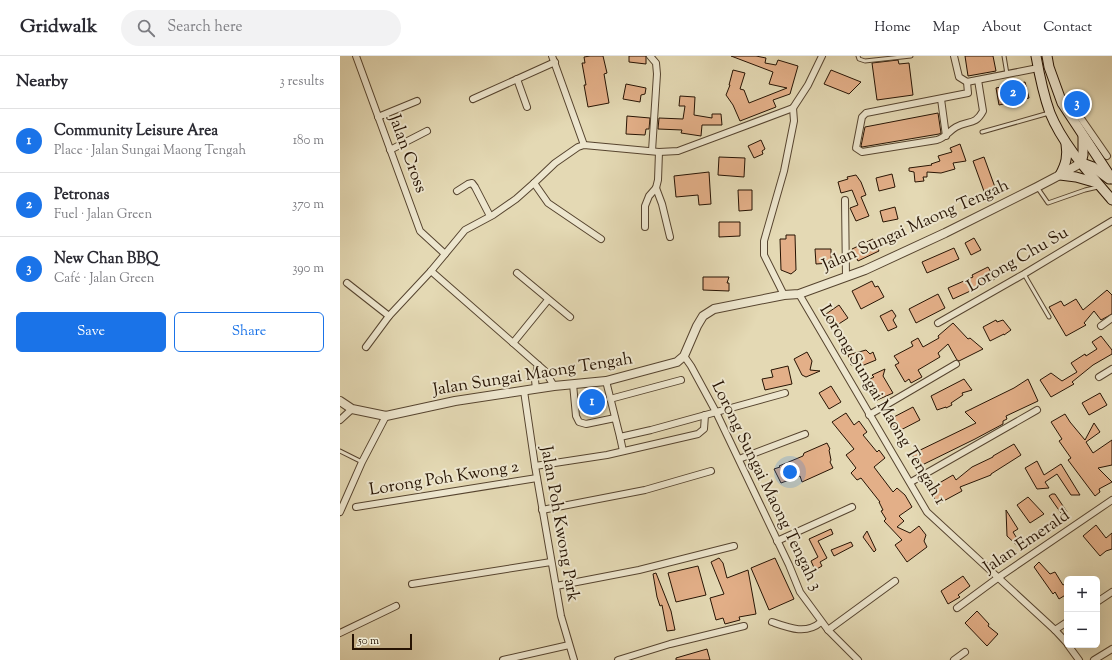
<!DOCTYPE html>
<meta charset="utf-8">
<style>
:root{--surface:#fff;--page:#f2f2f3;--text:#2b2b33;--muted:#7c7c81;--line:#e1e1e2;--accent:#1a73e8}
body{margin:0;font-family:"Sorts Mill Goudy",serif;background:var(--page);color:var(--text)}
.controls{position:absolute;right:12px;bottom:12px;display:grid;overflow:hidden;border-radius:6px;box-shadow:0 4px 16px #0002}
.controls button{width:36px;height:36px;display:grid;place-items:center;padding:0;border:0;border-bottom:1px solid var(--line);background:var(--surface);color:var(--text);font:20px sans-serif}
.scale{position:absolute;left:12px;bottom:10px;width:60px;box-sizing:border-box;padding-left:4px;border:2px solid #261303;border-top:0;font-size:11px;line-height:14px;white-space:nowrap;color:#261303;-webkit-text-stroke:3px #ede6ce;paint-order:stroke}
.you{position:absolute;left:450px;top:416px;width:14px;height:14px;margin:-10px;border:3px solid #fff;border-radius:50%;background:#1a73e8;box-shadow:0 0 0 6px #1a73e833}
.badge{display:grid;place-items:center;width:26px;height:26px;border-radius:50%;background:var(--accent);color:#fff;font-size:13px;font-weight:700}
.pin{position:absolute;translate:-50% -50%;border:2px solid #fff;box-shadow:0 1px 4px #0006}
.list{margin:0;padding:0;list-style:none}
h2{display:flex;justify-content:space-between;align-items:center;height:52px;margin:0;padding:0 16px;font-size:17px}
h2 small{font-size:13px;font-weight:400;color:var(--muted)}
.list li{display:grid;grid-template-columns:26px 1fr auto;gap:12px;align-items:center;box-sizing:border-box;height:64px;padding:0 16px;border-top:1px solid var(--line)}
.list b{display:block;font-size:15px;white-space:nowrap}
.list p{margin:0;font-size:13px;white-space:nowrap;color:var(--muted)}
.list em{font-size:13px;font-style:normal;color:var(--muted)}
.actions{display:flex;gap:8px;padding:12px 16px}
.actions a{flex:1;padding:9px 0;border:1px solid var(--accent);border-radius:6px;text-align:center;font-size:14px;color:var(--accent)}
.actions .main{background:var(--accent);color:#fff}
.icon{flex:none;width:22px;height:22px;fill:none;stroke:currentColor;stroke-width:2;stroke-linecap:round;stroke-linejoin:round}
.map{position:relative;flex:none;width:772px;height:604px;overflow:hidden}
header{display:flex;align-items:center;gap:24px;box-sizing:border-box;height:56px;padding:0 20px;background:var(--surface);border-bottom:1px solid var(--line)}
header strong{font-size:19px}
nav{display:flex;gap:22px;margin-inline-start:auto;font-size:14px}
.search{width:280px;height:36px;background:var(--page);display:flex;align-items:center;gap:10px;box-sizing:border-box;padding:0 14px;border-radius:22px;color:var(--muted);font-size:15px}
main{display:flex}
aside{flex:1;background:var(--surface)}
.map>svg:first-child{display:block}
.building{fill:#e3af88;stroke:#261303}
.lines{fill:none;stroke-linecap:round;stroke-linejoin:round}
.service-casing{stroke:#56442f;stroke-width:5}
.minor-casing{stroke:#56442f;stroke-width:8}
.tertiary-casing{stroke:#56442f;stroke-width:10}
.secondary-casing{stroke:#261303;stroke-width:11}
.service{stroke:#ede6ce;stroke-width:3}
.minor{stroke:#ede6ce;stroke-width:6}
.tertiary{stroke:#ede6ce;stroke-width:8}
.secondary{stroke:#ede6ce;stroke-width:9}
.labels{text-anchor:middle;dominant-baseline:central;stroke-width:4;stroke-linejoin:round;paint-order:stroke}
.street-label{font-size:17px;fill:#261303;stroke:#ede6ce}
</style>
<header>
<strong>Gridwalk</strong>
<div class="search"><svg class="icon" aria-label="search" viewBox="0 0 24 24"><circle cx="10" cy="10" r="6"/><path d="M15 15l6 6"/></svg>Search here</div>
<nav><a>Home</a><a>Map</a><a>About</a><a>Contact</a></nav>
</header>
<main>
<aside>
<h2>Nearby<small>3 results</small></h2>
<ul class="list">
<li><span class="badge">1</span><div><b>Community Leisure Area</b><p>Place · Jalan Sungai Maong Tengah</p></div><em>180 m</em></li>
<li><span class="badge">2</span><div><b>Petronas</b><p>Fuel · Jalan Green</p></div><em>370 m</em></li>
<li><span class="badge">3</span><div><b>New Chan BBQ</b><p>Café · Jalan Green</p></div><em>390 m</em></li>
</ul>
<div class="actions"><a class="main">Save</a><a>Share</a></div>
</aside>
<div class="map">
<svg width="772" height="604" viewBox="0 0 772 604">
<rect width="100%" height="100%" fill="#e4d9b4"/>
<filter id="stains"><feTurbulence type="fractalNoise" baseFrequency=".005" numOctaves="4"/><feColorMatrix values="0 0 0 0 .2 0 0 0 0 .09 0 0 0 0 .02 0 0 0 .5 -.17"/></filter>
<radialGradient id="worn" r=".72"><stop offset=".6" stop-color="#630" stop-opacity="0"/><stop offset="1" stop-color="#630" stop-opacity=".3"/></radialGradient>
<g class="building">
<polygon points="250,0 263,0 267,17 264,18 269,47 248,51 244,29 246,29 242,7 245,7 244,1"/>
<polygon points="289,0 306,0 306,8 289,6"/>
<polygon points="391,0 416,0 426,2 425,7 436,9 438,4 458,10 450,38 433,44 436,51 400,65 393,49 386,39 390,29 389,29 393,14 405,17 400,33 404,34 409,47 447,32 429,28 433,16"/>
<polygon points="625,0 653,0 656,15 628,20"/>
<polygon points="558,4 559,8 569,7 573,39 537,44 532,7"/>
<polygon points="491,14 521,26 509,38 484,28"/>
<polygon points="685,26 689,42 659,49 656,32"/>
<polygon points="286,28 306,32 305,38 301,39 300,46 283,43"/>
<polygon points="340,40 355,41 354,59 372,62 372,58 381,58 382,69 362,69 361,80 341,77 342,74 318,73 319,62 343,63 345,50 339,50"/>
<polygon points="598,57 601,77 599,78 522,91 521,90 525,71"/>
<polygon points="287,60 310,62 309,73 306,73 305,79 286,78"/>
<polygon points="421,84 425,93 422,95 423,98 414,102 408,90"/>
<polygon points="620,88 626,105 613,107 615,113 601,117 587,116 587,121 583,121 584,125 575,126 574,116 569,115 569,112 592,109 591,108 600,105 598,100 612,96 610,92"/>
<polygon points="379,101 405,102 404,121 378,119"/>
<polygon points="644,101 656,134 645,138 633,105"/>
<polygon points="369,116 371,148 359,149 358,139 336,141 334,120"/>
<polygon points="552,118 555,131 539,135 536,122"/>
<polygon points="516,119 521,126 526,139 521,141 529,160 516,165 510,152 518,149 512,134 501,137 498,126 508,123 507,121"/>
<polygon points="398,134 412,134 412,154 399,155"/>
<polygon points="555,151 558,163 543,166 540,155"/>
<polygon points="379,166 400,166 400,180 379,181"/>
<polygon points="446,179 455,179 456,214 451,218 441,214 440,183 446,183"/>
<polygon points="634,182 641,194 631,199 625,187"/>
<polygon points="533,183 539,195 518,205 512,193"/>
<polygon points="614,192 619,203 587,217 582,206"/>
<polygon points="475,193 491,193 491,207 476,208"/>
<polygon points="648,211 655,223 639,231 613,243 608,232 633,221 632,219"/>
<polygon points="363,221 389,221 387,227 389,227 389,235 363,234"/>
<polygon points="532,225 535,231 538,230 544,241 521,253 512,235"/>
<polygon points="767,234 772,239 772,258 761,264 754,255 744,267 746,269 726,280 709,251 721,245 724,250 736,243 743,254"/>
<polygon points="598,238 605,252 576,267 569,253"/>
<polygon points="499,249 508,262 494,271 486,258"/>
<polygon points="552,254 556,260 553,264 557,271 548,275 540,260"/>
<polygon points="656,264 657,266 663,264 671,274 664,279 664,278 650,285 643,271"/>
<polygon points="613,267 628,283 630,282 643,293 619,305 617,304 608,288 598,297 600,301 578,314 582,321 571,327 569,323 565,326 555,309 559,307 554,300 573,290 571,286 578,282 583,291 599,282 598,280"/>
<polygon points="761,280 772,294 772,298 753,309 732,326 734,328 711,341 700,324 711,317 722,325 737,316 731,307 745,298 746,300 757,293 752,286"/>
<polygon points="526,294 530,298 533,296 536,304 519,311 516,308 511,309 508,299"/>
<polygon points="467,296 472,305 470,314 480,315 466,321 462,319 454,303"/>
<polygon points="448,310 452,328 425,334 422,323 433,321 431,314"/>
<polygon points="545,313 543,320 553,337 535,345 526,325 534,321 532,319"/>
<polygon points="624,323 632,334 622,337 623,339 611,347 612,349 606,352 606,351 597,354 591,340"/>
<polygon points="688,323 698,345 666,360 667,363 663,365 663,368 635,383 578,411 572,398 636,367 625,356 674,332"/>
<polygon points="491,330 501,346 489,353 479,337"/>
<polygon points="760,337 767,349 749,359 742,347"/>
<polygon points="255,339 259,344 258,351 249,353 245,347 247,340"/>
<polygon points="573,351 580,364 557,376 550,363"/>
<polygon points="506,357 514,369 519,365 527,376 523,379 537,396 539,394 545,402 534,411 553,436 557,432 565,439 572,451 559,460 564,465 557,471 570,477 579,470 586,479 584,485 587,491 567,506 555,489 562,484 544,465 546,463 541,455 543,454 539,446 540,446 521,422 517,424 511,417 516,412 506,399 514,393 492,366"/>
<polygon points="725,358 730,366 745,384 754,367 760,376 746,386 753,397 772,384 772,409 758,412 772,426 759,433 760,436 755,440 728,404 731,402 719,385 722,383 711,366"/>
<polygon points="487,387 490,393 489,394 491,404 490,406 493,412 462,426 460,420 441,427 434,413 440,411 439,410 463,400 464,397"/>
<polygon points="674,388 681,399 651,418 651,419 620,431 622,435 598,448 589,433 613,419 616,424 632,411 653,401 653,400"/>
<polygon points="697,405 704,419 721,408 740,439 731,439 717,418 705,426 709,432 697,433 685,412"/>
<polygon points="712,438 715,438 727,456 723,460 709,440"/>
<polygon points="688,441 704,458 690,467 677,449"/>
<polygon points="666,454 678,473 673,476 683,492 681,493 667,480"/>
<polygon points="756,469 766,482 772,477 772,493 766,495 760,500 743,480"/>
<polygon points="491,473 493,478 478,485 487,502 480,506 482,510 475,514 471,505 478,501 469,483"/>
<polygon points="527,475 536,494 534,496 523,481"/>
<polygon points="511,486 513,490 494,500 491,494"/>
<polygon points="379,502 383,507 387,522 408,514 416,558 399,561 400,564 385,568 383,562 376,564 370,542 384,538 371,506"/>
<polygon points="435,502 454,543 429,554 411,512"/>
<polygon points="699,506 710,518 715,516 723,529 727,527 727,538 719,543 715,536 713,538 694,511"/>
<polygon points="358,510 366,539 336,546 328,517"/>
<polygon points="316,517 331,555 335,574 327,575 322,549 320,550 317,541 313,518"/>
<polygon points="623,520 630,530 618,539 620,541 608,548 601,535"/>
<polygon points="637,555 649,568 648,570 658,578 647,590 625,567"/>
<polygon points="367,593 370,604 336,604 336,602"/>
</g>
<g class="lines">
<defs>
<g id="service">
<polyline points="518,0 519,3 525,5 571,0"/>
<polyline points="664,0 667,18"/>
<polyline points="642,76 709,57"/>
<polyline points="697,131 708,147 745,134 758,131"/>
<polyline points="684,218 709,261"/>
<polyline points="0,395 22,406"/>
</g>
<g id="minor">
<polyline points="16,0 80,175 105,198"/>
<polyline points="212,0 244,89"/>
<polyline points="310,0 316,7 317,18 312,95"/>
<polyline points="614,0 619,21 627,26 698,12"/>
<polyline points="177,23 187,51"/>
<path d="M 627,26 L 628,37 L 526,57 L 522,61 L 516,92 L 522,96 L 597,84 C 606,81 609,75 616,71 C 628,64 635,70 643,55 L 638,24"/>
<polyline points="133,43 215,6"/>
<polyline points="601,43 606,80"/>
<polyline points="722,47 731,48 767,100"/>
<polyline points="38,61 77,45"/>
<polyline points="50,94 87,75"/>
<polyline points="194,127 208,147 261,183"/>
<polyline points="316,132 322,148 330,181"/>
<polyline points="117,135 128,128 132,127 135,131 150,160"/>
<polyline points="505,144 506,221"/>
<polyline points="305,171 305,150 309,140 316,132 318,124 319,96"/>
<polyline points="91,215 205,315 214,330"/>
<polyline points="177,217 230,261"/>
<polyline points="7,227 49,260"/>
<polyline points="459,238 587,456 715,574 727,587"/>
<polyline points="444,239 424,199 424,185 444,115 454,65 453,52"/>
<polyline points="598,267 684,218 772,165"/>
<polyline points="761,270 772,262"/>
<polyline points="173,287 208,244"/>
<polyline points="26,291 49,260 91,215 125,174 153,159 176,143 194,127 215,107 238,91 244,89 319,96 338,95 389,76 453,52 468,29 482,0"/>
<polyline points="344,300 351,310 376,356 449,509 460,536 488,574 518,604"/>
<polyline points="759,321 772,313"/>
<polyline points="266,325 280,381 311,374 445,337"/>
<polyline points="233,328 236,360 239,366 246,368 275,362"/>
<polyline points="196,333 195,324 198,309"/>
<polyline points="184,335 195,410 221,560 234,604"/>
<polyline points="270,343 341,324"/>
<polyline points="529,359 616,308"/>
<polyline points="0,364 12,353"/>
<polyline points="280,381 283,395"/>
<polyline points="399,403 465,378"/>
<polyline points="195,410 267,399 358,378 364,373 365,359"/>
<polyline points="571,426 697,354"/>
<polyline points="16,451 197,422"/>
<polyline points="202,454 305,434 371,415"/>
<polyline points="0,456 22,406 46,360"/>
<polyline points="437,485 512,451"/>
<polyline points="72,528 211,506"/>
<polyline points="216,530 299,514 394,490"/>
<polyline points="757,546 772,536"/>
<polyline points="617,552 659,521 772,444"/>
<path d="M 432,566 C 449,572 466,579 481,566"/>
<polyline points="488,574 555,525"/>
<polyline points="715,574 727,566"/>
<polyline points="0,577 56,550"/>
<polyline points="728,589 739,604"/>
<polyline points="163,604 229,589"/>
<polyline points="278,604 330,588 404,570"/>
<polyline points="614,604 625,596"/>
<polyline points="754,604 772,593"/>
</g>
<polyline id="tertiary" points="0,345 12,353 46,360 115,345 214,330 266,325 337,306 344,300 357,270 363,260 374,253 444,239 459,238 525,214 605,177 697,131 716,121 741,107"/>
<g id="secondary">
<path d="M 696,0 C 699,17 704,40 710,57 C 723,89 750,118 772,144"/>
<polyline points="707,0 709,11 722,47 772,123"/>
<path d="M 726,88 C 728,100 726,108 720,119 L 736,121 L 757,127"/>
<polyline points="741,107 743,99 743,81"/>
<polyline points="742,107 753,111 769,123"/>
</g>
</defs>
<use href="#service" class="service-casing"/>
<use href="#minor" class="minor-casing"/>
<use href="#tertiary" class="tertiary-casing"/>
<use href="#secondary" class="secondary-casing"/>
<use href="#service" class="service"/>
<use href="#minor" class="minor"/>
<use href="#tertiary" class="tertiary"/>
<use href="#secondary" class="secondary"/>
</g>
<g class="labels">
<g class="street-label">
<text transform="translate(67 98) rotate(70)">Jalan Cross</text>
<text transform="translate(576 170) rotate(-24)">Jalan Sungai Maong Tengah</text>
<text transform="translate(678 204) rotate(-30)">Lorong Chu Su</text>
<text transform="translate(193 319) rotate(-9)">Jalan Sungai Maong Tengah</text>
<text transform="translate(542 349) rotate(59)">Lorong Sungai Maong Tengah 1</text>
<text transform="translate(104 423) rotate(-9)">Lorong Poh Kwong 2</text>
<text transform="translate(426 430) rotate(64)">Lorong Sungai Maong Tengah 3</text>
<text transform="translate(219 468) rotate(80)">Jalan Poh Kwong Park</text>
<text transform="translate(687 486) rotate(-34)">Jalan Emerald</text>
</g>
</g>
<rect width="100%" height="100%" filter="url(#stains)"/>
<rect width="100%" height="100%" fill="url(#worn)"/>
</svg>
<div class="controls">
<button>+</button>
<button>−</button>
</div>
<div class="scale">50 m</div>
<div class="you"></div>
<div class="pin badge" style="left:252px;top:346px">1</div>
<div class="pin badge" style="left:673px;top:37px">2</div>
<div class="pin badge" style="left:737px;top:48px">3</div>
</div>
</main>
